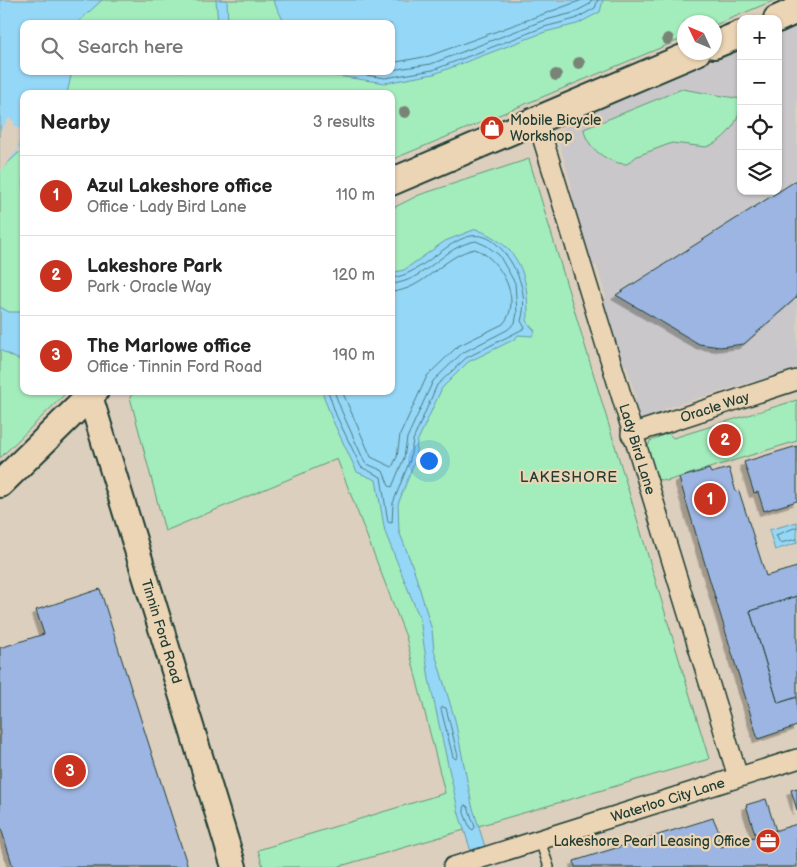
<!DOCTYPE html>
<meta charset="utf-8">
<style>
:root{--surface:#fff;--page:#f2f2f2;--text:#222;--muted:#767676;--line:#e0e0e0;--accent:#c8321e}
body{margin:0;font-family:"Balsamiq Sans",sans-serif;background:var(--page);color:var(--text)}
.controls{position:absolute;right:15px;top:15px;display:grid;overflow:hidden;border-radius:10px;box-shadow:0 1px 4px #0004}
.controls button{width:45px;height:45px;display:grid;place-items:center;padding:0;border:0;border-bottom:1px solid var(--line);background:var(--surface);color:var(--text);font:25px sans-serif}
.compass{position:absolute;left:677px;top:15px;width:45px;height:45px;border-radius:50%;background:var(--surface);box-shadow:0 1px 4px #0004;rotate:314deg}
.you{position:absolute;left:428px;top:460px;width:18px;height:18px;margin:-12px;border:4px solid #fff;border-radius:50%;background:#1a73e8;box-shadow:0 0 0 8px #1a73e833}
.badge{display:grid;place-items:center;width:32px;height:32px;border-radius:50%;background:var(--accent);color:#fff;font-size:16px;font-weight:700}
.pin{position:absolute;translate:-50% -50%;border:2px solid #fff;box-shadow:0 1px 5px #0006}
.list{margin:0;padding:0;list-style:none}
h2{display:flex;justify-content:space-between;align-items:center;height:65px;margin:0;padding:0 20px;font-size:21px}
h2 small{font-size:16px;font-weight:400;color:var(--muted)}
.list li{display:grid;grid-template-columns:32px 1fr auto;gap:15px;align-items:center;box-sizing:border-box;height:80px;padding:0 20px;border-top:1px solid var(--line)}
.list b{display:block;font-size:19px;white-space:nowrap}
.list p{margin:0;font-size:16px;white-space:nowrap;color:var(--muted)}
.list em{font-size:16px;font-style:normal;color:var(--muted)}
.icon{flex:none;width:28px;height:28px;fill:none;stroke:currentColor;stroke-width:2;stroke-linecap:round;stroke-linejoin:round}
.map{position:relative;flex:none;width:797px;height:867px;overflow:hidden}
.search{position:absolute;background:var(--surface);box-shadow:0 1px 4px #0004;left:20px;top:20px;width:375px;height:55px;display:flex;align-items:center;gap:12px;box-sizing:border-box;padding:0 18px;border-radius:10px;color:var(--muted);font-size:19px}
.panel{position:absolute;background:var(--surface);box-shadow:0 1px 4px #0004;left:20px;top:90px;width:375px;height:305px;border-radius:10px}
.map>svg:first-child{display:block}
.built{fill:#c9c7c9}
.green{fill:#a3ecbb;stroke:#619478}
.water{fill:#95d7f7;stroke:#6699a9}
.pier{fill:#dccfbe}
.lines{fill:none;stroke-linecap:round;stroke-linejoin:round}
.shore{stroke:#4e7b82;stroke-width:1}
.building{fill:#9db5e2;stroke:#1f3d34;filter:url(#shadow)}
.service-casing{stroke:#1f3d34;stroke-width:12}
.minor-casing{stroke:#1f3d34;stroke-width:22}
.tertiary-casing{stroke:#1f3d34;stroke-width:28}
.secondary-casing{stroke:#1f3d34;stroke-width:30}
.service{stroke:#ecd5b5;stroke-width:9}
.minor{stroke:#ecd5b5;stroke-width:19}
.tertiary{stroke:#ecd5b5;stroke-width:24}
.secondary{stroke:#ecd5b5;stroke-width:26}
.tree{fill:#788476}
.labels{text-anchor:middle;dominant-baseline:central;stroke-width:4.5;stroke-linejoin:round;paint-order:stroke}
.poi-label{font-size:14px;fill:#1f3d34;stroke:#ecd5b5;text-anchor:start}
.street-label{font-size:14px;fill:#1f3d34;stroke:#ecd5b5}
.neighbourhood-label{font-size:15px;letter-spacing:1px;fill:#1f3d34;stroke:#ecd5b5}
</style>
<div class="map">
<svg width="797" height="867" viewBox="0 0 797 867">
<defs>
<filter id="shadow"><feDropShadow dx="-4.5" dy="4.5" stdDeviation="0" flood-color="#0004"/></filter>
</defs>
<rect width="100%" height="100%" fill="#dccfbe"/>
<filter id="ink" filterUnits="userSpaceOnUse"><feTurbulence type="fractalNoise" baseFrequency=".02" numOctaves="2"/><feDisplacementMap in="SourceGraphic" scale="10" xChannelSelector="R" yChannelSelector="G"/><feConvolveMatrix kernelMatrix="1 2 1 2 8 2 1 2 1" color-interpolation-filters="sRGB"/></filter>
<g filter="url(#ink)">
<polygon class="built" points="797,26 797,373 758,385 754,381 663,409 662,415 646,420 641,418 637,416 631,401 636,397 626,365 621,364 601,302 606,298 597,266 589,266 575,213 571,183 559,142 559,135 569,121 741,49 741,191 778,191 778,34"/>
<g class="green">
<polygon points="43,0 285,0 296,24 40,24"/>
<polygon points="585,0 775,0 715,25 714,22 684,22 684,38 391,160 391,94 24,94 24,391 68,391 0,458 0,106 24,71 354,71 388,77"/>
<path d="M 682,89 L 741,99 C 741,120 727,140 706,147 L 672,143 L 637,156 L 627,164 C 609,164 586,148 584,129 Z"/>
<polygon points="529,159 709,759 337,867 263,867 258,850 445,793 406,637 337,459 165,531 130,397 135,391 391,391 391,209 419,195"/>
<polygon points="797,400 797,441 667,481 656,479 647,450 650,441 668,433 673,438"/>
</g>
<g class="water">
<polygon points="0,0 102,0 76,24 24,24 24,71 72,71 67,94 24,94 24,148 0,170"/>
<polygon points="216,0 227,0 228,24 218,24"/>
<polygon points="273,0 603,0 600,12 577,24 545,32 434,74 385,83 324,74 321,71 391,71 391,24 285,24"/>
<path d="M 476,229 C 519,246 528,273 528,317 L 526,321 L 535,331 L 532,336 L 518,335 L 515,339 L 468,362 L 442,388 L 417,442 L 415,461 L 398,504 L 399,531 L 414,570 L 432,630 L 434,650 L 455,720 L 472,805 L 490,863 L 476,867 L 459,814 L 429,679 L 420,619 L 385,532 L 376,480 L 357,472 L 331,417 L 322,391 L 391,391 L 391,273 L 404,270 L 445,241 Z"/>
<polygon points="0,307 9,312 24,312 24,359 17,359 0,350"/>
<polygon points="797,522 797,543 775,550 769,530"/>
</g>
<polygon class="pier" points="9,118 15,122 13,124 24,132 24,136 17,146 24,151 21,153 17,151 0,172 0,131"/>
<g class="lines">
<g class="shore">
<polyline points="391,63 429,56 582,0"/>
<polyline points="391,70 431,64 542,21 573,13 590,4 591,0"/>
<polyline points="340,71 385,78 433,70 544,27 575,19 595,8 598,0"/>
<path d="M 328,391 L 336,415 L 361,467 L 381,477 L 388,522 L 392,523 L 393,503 L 410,460 L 413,440 L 437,385 L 466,358 L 525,328 L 521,321 C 527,300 522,280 511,262 C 470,196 436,274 391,278"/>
<path d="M 334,391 L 342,412 L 365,463 L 383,471 L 389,486 L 392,487 L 404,458 L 407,438 L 433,381 L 462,353 L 507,330 L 515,323 L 517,313 L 515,283 L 499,255 L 487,246 L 476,241 C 443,246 425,282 391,284"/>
<path d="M 342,391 L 371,457 L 392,467 L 397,457 L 400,435 L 427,376 L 458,346 L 503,324 C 524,301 500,258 475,249 C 443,255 425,290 391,292"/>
<polyline points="797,527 776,535 780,543 797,539"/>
<polygon points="443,707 446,708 458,756 456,759 453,757 441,709"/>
<polygon points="465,805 468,807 475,827 473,830 470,828 464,813"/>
</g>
</g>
<g class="building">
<polygon points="797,180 797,297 744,344 720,347 699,344 616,295"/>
<polygon points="797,446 797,501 764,511 758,492 754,493 744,462"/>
<polygon points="729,468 736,492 739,491 766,576 797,567 797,596 750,611 778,703 797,697 797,726 758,739 679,478 709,469 711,473"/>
<polygon points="100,589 121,657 188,867 13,867 0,825 0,648 44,634 36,610"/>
<polygon points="797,596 797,697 778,703 750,611"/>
<polygon points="797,788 797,810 791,790"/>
<polygon points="766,799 776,831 756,837 746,805"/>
<polygon points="713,818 721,836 718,839 721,847 797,824 797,867 575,867 574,861"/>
</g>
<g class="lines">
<defs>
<polyline id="service" points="540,841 549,867"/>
<g id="minor">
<path id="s1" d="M 537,120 L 738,777"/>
<path id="s2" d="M 631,434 L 797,380"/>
<path id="s3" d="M 453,867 L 797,759"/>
</g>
<g id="tertiary">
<path id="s4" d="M 90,396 L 234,867"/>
</g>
<g id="secondary">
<polyline points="777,19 797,10"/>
<polyline points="714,45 741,34"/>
<polyline points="391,182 697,52"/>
<polyline points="0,484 95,391"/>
</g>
</defs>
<use href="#service" class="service-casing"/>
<use href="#minor" class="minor-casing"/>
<use href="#tertiary" class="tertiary-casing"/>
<use href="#secondary" class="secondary-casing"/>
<use href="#service" class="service"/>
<use href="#minor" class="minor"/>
<use href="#tertiary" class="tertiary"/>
<use href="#secondary" class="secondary"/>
</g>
<g class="tree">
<circle cx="668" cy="39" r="6"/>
<circle cx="579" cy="63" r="6"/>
<circle cx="556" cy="75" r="6"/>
<circle cx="405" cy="112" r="6"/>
</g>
</g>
<defs>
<symbol id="shop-disc" viewBox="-11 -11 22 22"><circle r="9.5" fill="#c8321e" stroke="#ecd5b5"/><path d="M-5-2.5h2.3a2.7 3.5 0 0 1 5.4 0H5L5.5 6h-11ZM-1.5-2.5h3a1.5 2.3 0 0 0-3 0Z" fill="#fff"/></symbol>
<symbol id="office-disc" viewBox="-11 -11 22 22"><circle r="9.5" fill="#c8321e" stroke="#ecd5b5"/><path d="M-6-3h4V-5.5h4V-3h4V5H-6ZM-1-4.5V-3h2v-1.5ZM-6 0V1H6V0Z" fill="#fff"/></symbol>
</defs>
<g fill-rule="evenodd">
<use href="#shop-disc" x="478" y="114" width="28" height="28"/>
<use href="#office-disc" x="754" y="827" width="28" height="28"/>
</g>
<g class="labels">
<g class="poi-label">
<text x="510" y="120">Mobile Bicycle<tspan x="510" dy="16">Workshop</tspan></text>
<text x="750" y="841" text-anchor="end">Lakeshore Pearl Leasing Office</text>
</g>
<g class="street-label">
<text stroke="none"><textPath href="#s2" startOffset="88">Oracle Way</textPath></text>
<text stroke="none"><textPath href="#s1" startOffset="344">Lady Bird Lane</textPath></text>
<text stroke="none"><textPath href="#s4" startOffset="246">Tinnin Ford Road</textPath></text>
<text stroke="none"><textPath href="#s3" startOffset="225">Waterloo City Lane</textPath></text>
</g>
<g class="neighbourhood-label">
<text x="569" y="477">LAKESHORE</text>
</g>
</g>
</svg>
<div class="controls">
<button>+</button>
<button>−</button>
<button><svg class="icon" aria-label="locate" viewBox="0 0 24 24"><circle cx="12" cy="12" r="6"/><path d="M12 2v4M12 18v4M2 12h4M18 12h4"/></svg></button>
<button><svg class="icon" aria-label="layers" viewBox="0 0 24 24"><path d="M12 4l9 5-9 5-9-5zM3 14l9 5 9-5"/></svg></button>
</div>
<svg class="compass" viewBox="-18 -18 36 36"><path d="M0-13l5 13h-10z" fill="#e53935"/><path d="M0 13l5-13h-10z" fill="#767676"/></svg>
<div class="you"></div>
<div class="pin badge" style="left:710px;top:499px">1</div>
<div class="pin badge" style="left:725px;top:440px">2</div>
<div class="pin badge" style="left:70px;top:771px">3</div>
<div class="search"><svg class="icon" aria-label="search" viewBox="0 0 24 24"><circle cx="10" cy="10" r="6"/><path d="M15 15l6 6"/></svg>Search here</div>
<section class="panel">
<h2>Nearby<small>3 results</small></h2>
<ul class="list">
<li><span class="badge">1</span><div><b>Azul Lakeshore office</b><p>Office · Lady Bird Lane</p></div><em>110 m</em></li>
<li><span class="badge">2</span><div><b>Lakeshore Park</b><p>Park · Oracle Way</p></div><em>120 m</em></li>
<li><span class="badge">3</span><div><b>The Marlowe office</b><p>Office · Tinnin Ford Road</p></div><em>190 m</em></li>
</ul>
</section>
</div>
